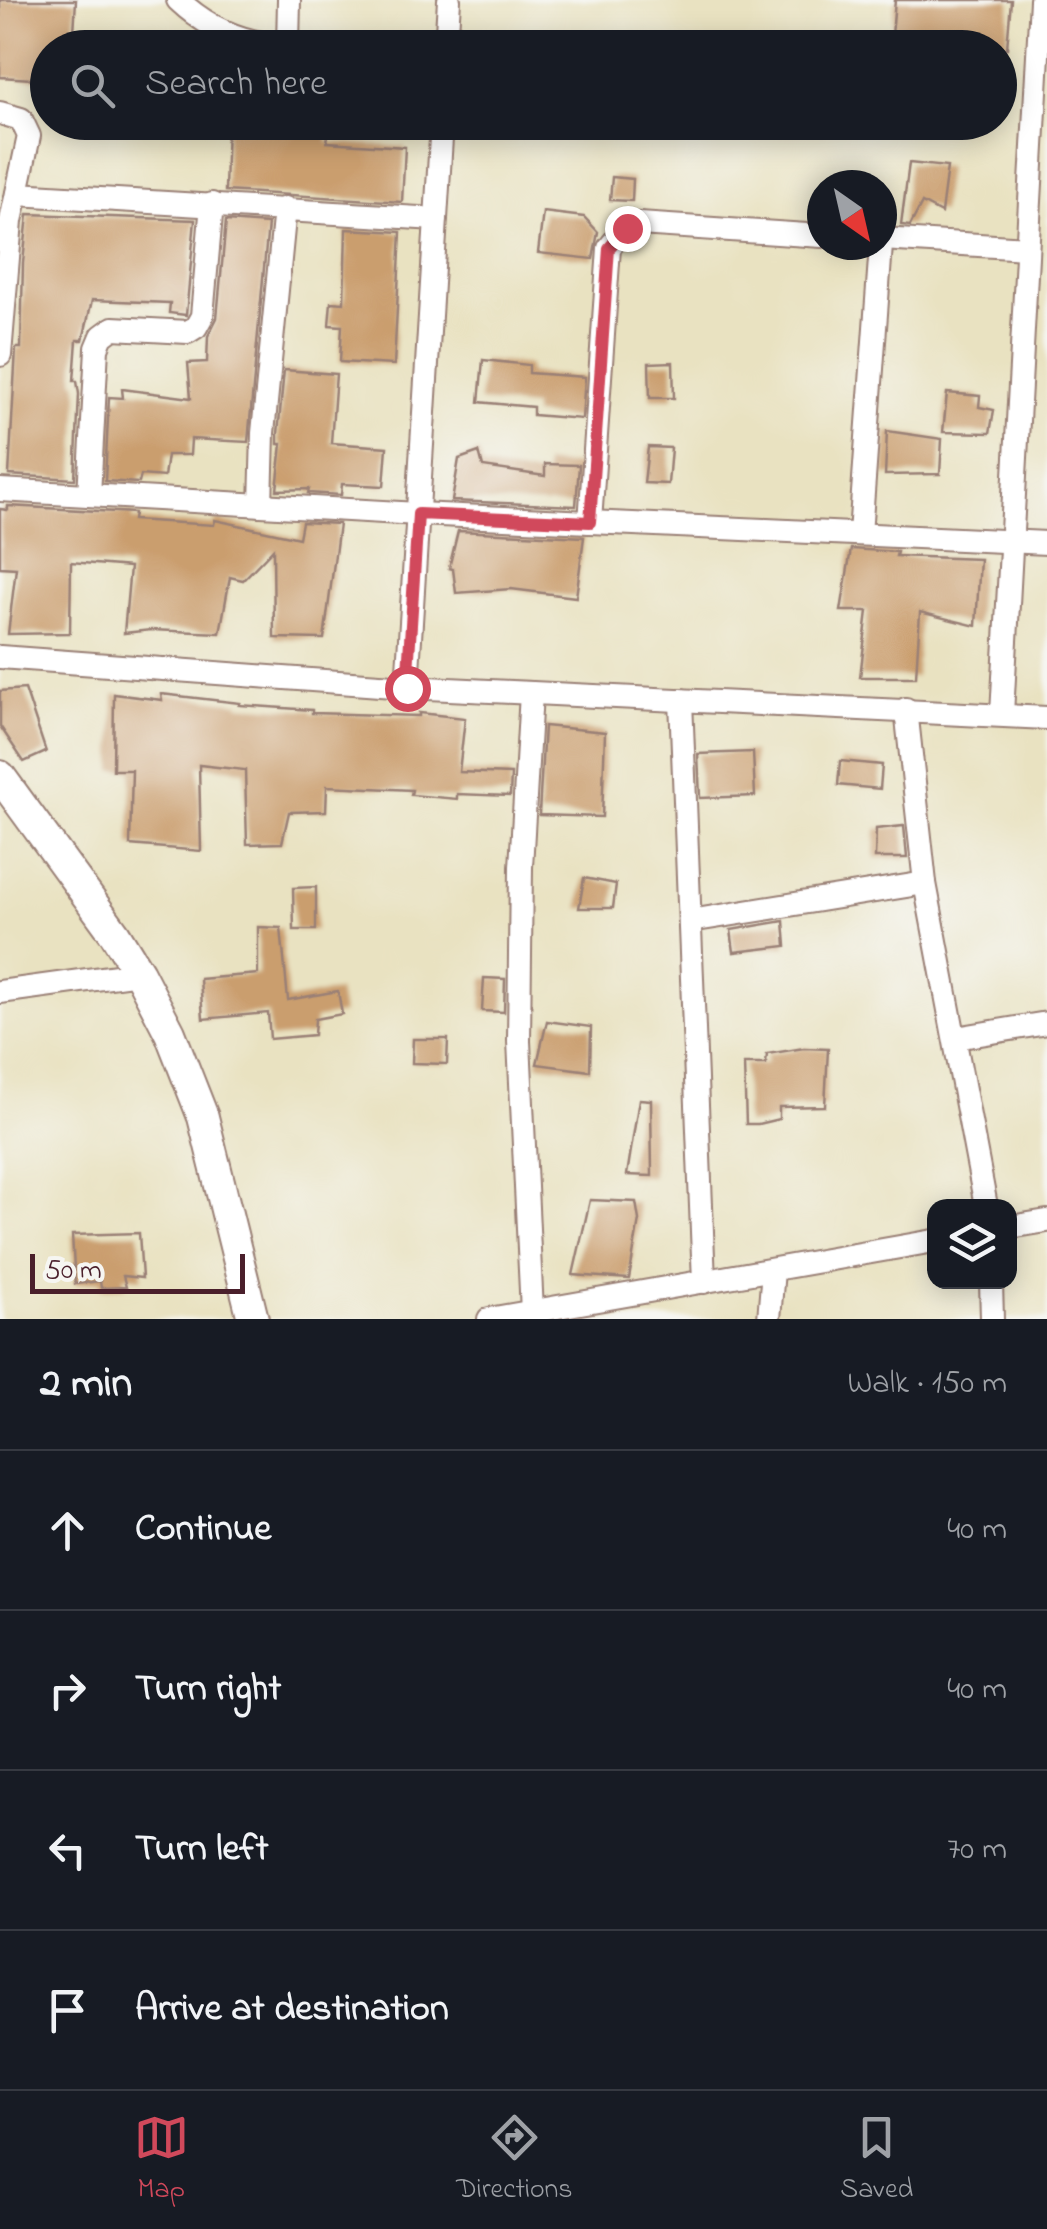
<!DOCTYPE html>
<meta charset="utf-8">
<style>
:root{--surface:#171b24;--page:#242831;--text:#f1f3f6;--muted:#9ea1a6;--line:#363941;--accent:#d1495b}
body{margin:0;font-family:"Indie Flower",sans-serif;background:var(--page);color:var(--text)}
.controls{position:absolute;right:30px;bottom:30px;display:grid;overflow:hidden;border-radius:20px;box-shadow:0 5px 25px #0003}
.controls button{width:90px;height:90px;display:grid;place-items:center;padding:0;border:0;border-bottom:2px solid var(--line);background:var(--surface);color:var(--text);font:50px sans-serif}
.compass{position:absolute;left:807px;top:170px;width:90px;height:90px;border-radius:50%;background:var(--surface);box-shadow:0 5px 25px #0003;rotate:146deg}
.scale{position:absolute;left:30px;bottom:25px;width:215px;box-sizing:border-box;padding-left:10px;border:5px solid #4a1f2b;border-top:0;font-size:28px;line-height:35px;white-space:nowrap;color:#4a1f2b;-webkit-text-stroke:8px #f6f6f2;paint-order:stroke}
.stop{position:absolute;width:30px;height:30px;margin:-22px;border:8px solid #d1495b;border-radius:50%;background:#fff}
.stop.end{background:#d1495b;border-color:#fff;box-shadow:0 2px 10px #0008}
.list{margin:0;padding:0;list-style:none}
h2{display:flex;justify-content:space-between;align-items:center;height:130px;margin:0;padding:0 40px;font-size:42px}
h2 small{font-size:32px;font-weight:400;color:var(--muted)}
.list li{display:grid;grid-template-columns:65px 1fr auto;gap:30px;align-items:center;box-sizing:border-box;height:160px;padding:0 40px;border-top:2px solid var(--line)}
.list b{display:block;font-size:38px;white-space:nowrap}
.list em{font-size:32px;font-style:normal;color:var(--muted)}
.icon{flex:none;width:55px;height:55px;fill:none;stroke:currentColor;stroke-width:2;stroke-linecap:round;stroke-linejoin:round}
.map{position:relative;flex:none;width:1047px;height:1319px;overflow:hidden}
.search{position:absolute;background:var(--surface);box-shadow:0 5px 25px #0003;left:30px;right:30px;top:30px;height:110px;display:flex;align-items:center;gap:25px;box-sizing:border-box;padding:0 35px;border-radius:55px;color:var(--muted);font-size:38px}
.sheet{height:770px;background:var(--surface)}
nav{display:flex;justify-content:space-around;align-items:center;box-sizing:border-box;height:140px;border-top:2px solid var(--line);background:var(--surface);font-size:28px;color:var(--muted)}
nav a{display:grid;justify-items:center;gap:5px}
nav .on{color:var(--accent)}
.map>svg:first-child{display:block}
.building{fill:#ca9e6e}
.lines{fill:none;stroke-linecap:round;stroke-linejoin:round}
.street-casing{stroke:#9a8076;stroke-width:26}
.secondary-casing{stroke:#9a8076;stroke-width:34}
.street{stroke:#fff;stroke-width:22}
.secondary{stroke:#fff;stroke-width:30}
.route{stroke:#d1495b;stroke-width:12}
</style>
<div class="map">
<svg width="1047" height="1319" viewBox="0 0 1047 1319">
<rect width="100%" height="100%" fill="#f6f6f2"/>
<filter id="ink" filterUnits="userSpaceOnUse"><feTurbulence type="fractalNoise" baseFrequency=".01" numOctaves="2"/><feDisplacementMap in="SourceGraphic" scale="20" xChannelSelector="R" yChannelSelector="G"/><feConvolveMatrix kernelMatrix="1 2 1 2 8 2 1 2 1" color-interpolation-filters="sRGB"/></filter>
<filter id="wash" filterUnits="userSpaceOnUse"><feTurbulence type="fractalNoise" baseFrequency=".0048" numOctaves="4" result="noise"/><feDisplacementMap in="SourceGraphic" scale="40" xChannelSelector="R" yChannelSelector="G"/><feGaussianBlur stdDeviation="2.25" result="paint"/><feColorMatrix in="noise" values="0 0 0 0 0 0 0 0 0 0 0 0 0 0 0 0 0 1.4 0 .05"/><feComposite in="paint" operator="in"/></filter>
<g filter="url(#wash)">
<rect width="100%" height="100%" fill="#e9e2c1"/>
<g id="blocks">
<g class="building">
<polygon points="0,0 76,0 73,48 48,48 48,80 0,77"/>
<polygon points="895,0 1011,0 1007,48 891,48"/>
<polygon points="227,122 330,122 327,142 405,147 402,202 225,191"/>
<polygon points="909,163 947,167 941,213 922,203 910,226 901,225"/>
<polygon points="612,177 633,179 632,201 610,200"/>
<polygon points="543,212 584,217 598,232 593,259 538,253"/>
<polygon points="28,214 195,220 186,315 169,313 170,303 92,300 83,340 77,340 74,381 77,381 79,394 75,479 9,475 16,348 21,348 23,263"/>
<polygon points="226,221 268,224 248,442 191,439 190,455 167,455 164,477 141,475 139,483 105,481 109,397 123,398 122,389 191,398 188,363 207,362 208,336 217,318"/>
<polygon points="346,229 401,232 394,365 340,362 342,326 329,325 331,302 344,303"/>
<polygon points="483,360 529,365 529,373 585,377 582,419 533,415 533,407 479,402"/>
<polygon points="673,362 674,398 650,398 649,363"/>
<polygon points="284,370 336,374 331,443 387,447 384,486 342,484 341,495 308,493 309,489 277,490 282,444 278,444 278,434"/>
<polygon points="947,393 980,396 979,407 994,410 990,433 943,432"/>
<polygon points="887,431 942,439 940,474 885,475"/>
<polygon points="648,447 671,448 668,484 644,483"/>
<polygon points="479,452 483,467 545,476 545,464 579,465 576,506 452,501 459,459"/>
<polygon points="8,506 134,513 133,520 214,525 215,520 299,538 302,522 339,524 324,639 274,638 273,549 243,580 230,577 220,633 151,630 124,633 130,567 71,562 70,633 8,634 16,568 0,567 0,509 8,510"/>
<polygon points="458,531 584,537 576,597 511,589 456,593 453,569 449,568"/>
<polygon points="851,549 897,552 896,556 980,559 976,626 920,612 916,677 860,677 868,611 841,611"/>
<polygon points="25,689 46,752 24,762 0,726 0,691"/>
<polygon points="114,694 162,700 161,694 240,703 239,705 312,710 312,713 419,716 419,713 465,718 459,772 511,774 510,796 457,794 457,799 411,795 412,790 327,786 326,811 289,812 282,843 247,844 245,770 199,765 201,851 130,845 132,770 113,770"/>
<polygon points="544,726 605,732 602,817 539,815"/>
<polygon points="753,752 755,796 700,798 698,754"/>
<polygon points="840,761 882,765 880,789 838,785"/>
<polygon points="904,826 907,858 875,858 876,829"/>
<polygon points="584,878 616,884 613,908 579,908"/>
<polygon points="316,887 316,930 294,930 293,888"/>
<polygon points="784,921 786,946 734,952 731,930"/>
<polygon points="258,927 281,928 288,1000 338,991 342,1014 315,1019 314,1035 270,1039 268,1013 203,1019 200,979 258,974"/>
<polygon points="484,978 505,979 504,1012 482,1011"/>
<polygon points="547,1021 591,1027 590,1071 537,1064"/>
<polygon points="413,1039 448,1039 447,1064 412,1063"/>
<polygon points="804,1048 828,1049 825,1106 779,1107 779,1119 758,1124 746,1124 744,1064 766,1064 767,1054"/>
<polygon points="639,1099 651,1100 652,1176 627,1175"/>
<polygon points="590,1200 636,1202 639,1220 629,1279 573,1275"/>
<polygon points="139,1233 142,1278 123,1276 126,1287 101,1288 100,1281 75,1284 72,1235"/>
</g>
</g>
</g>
<g filter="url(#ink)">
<use href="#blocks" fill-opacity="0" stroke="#9a8076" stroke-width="2.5"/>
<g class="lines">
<defs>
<g id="street">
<path d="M 178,0 C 238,57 297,45 374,48"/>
<polyline points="288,45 289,0"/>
<polyline points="446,48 449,0"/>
<polyline points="0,113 21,119 29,136 11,221 0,355"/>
<polyline points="17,194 436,219"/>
<polyline points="882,239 1027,248"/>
<polyline points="0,490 418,514 1047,543"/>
<polyline points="89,495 97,348 102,336 113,328 188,332 196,327 202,316 212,204"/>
<polyline points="261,505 263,433 285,208"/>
<path d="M 590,522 L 609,248 C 618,236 625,229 639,224 L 822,236"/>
<polyline points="860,534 881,245"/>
<polyline points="0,657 407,687 1047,718"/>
<polyline points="407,687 442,122"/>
<polyline points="531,693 521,867 519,1041 532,1312"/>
<polyline points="681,700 704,1282"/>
<polyline points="906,709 925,883 986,1206"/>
<polyline points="1002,714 1041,0"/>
<polyline points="690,921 925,883"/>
<polyline points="0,992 139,973"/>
<polyline points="956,1038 1047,1023"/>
<polyline points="1010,1227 1047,1221"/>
<polyline points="991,1282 992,1319"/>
<polyline points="489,1319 934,1241"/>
<polyline points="769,1319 773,1270"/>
</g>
<polyline id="secondary" points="0,776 115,934 139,973 170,1033 203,1117 253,1319"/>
</defs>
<use href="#street" class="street-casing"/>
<use href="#secondary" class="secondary-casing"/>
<use href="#street" class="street"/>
<use href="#secondary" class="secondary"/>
</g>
</g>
<g class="lines" filter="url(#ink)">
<polyline class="route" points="407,688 418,514 590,522 609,248 627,228"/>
</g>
</svg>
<div class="controls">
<button><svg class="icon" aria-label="layers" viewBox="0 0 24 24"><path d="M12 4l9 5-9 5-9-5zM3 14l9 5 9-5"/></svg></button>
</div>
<svg class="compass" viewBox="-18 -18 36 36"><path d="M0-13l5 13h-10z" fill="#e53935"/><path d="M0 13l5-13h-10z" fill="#9ea1a6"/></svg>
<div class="scale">50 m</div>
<div class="stop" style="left:407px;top:688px"></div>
<div class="stop end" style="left:627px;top:228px"></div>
<div class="search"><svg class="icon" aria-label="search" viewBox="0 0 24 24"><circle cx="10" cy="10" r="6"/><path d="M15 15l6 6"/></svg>Search here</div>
</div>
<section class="sheet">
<h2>2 min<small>Walk · 150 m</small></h2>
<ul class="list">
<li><svg class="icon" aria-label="ahead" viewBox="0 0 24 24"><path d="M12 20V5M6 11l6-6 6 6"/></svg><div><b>Continue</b></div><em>40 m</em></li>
<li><svg class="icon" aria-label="right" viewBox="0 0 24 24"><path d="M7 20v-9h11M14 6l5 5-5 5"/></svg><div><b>Turn right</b></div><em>40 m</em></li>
<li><svg class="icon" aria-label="left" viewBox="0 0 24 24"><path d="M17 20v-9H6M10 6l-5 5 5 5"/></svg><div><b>Turn left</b></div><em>70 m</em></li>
<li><svg class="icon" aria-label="arrive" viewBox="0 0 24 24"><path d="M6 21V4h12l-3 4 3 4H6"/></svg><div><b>Arrive at destination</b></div></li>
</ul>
</section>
<nav>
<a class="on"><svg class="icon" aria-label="map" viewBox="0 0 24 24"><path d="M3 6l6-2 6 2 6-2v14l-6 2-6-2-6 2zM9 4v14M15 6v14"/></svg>Map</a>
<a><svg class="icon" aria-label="directions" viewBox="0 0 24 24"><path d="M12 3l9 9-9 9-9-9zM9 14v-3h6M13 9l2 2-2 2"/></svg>Directions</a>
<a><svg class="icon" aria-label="saved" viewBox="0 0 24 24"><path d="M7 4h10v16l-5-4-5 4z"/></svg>Saved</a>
</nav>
